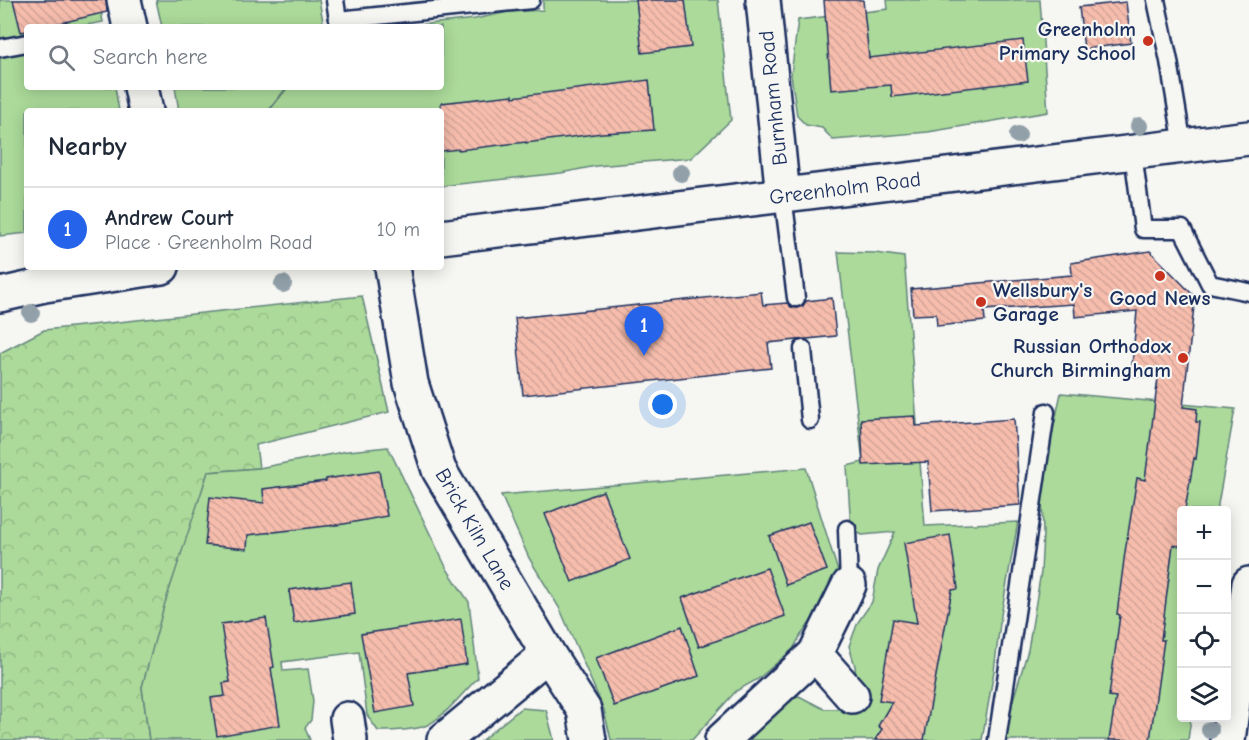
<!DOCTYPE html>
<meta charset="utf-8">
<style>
:root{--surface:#fff;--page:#f6f6f7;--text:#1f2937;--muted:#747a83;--line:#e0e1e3;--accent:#2563eb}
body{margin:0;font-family:"Comic Neue",sans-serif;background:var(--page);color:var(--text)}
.controls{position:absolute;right:18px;bottom:18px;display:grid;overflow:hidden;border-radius:6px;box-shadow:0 3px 15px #0003}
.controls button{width:54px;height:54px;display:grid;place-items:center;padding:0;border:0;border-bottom:2px solid var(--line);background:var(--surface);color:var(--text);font:30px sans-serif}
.you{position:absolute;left:663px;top:405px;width:21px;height:21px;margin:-15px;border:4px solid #fff;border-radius:50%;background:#1a73e8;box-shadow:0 0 0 9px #1a73e833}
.badge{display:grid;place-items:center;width:39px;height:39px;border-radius:50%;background:var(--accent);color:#fff;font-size:20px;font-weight:700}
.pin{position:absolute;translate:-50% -50px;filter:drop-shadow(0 2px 3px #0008)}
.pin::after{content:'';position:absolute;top:32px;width:21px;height:18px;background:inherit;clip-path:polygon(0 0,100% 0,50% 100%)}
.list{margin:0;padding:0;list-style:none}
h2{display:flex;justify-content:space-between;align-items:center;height:78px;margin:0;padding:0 24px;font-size:26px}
h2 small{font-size:20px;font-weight:400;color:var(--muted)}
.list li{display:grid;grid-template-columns:39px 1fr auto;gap:18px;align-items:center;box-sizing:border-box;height:84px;padding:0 24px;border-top:2px solid var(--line)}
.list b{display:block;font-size:22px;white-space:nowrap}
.list p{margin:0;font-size:20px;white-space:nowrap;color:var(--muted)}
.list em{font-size:20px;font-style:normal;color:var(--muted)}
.icon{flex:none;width:33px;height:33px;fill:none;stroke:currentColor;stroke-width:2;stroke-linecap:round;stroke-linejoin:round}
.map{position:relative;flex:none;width:1249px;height:740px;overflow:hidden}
.search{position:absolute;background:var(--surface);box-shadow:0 3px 15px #0003;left:24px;top:24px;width:420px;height:66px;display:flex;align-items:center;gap:15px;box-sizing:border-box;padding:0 21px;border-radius:6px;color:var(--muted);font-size:22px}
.panel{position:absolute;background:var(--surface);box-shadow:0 3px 15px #0003;left:24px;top:108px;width:420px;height:162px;border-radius:6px}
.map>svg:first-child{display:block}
.forest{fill:url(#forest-crowns);stroke:#63847c;stroke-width:1.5}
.garden{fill:#abda9a;stroke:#63847c;stroke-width:1.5}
.building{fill:url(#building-back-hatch);stroke:#1b2f5e;stroke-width:1.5}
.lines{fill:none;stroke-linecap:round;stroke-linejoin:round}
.lane-casing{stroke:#1b2f5e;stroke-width:21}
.street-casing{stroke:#1b2f5e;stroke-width:38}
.lane{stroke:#f6f6f2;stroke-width:16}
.street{stroke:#f6f6f2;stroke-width:33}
.tree{fill:#91a0a9}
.poi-dot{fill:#c8321e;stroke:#f6f6f2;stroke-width:2}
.labels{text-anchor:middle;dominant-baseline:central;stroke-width:4.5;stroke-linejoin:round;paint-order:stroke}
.poi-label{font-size:21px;font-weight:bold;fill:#1b2f5e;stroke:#f6f6f2;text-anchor:end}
.street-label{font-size:21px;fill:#1b2f5e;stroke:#f6f6f2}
</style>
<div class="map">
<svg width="1249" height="740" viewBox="0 0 1249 740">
<defs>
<pattern id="forest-crowns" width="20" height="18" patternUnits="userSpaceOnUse" patternTransform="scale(1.5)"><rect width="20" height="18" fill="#abda9a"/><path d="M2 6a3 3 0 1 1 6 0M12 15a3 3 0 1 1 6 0" fill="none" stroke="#93bb87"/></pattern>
<pattern id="building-back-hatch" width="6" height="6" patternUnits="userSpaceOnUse" patternTransform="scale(1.5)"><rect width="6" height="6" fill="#f6bdad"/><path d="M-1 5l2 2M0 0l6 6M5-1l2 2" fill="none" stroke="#d2a397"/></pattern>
</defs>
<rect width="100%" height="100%" fill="#f6f6f2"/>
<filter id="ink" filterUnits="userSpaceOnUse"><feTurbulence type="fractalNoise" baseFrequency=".0167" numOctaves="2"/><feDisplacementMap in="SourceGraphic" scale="12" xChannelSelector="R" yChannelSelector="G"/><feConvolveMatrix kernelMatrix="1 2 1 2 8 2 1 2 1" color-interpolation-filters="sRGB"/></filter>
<g filter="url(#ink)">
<polygon class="forest" points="362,296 389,412 256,445 259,468 208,472 142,687 149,740 0,740 0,353 44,330"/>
<g class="garden">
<polygon points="0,0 99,0 103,22 76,27 27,27 27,36 0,40"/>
<polygon points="156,0 319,0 323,21 322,27 162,27"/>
<polygon points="543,0 718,0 731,120 691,158 596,166 561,173 441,186 441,111 269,111 288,87 441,87 441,27 399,27 475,19 508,12 543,10"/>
<polygon points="887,0 1040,0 1048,112 928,132 833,140 822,128 806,125 797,116 791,75 798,20 888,9"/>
<polygon points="27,49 27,87 115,87 119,111 27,111 27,233 0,236 0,54"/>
<polygon points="175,87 287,87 268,111 179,111"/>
<polygon points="838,252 875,253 904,257 925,526 1018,522 1001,615 994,671 982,740 733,740 779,700 799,696 824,709 843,709 857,694 855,666 849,646 858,622 872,602 878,570 895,532 862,535 851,529 847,466 863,462"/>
<polygon points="1061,393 1235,409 1217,510 1182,510 1182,718 1191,718 1188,740 1002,740 1004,728 1017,687 1028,650 1041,572 1043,534 1042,494 1047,458"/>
<path d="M 388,447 L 447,569 L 469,602 L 478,678 C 464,691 442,720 425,726 C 413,730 391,731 378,731 L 367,715 L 359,652 L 282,662 L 283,671 L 308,669 L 313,701 L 311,720 L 305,728 L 310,740 L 149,740 L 142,687 L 164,606 L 208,472 L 259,468 L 348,451 Z"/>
<polygon points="806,468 841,581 801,635 793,649 758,679 736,691 692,740 611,740 604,710 560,609 529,558 501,495"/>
<polygon points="521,708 546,710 554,740 482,740"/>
</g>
<g class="building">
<polygon points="13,0 106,0 107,12 44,27 27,27 27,31 21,32"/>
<polygon points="636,0 685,0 691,47 642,53"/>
<polygon points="824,0 863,0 869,58 1023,40 1028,81 892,97 891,85 831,90"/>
<polygon points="1126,2 1131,43 1084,49 1079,7"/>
<polygon points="649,80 654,130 602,133 526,143 526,142 459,150 459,149 441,151 441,103 513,95 513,97"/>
<polygon points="1150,251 1195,297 1183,407 1197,409 1196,422 1200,422 1196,459 1194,458 1185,510 1182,510 1182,534 1180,546 1173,545 1161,640 1164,640 1150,740 1109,740 1116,697 1109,696 1120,615 1117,614 1125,552 1137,478 1145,480 1158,378 1131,376 1137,311 1075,317 1074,304 984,310 985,321 937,326 936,314 913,315 911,289 1072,275 1071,263"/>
<polygon points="761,292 763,305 787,303 791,307 797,308 803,306 806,301 832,298 836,336 768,343 771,368 523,395 515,318"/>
<polygon points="915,416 916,426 1014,419 1020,505 932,511 928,462 863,465 861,419"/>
<polygon points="379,471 387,516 344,524 248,535 247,549 205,545 210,497 264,503 263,489 326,481 326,479"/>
<polygon points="603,491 630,559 572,582 545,514"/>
<polygon points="809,522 827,570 786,585 769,536"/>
<polygon points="950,535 958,589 952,590 924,740 875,740 882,729 878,726 892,702 879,700 893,619 917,623 904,543"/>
<polygon points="767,568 785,616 699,647 682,598"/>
<polygon points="351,582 355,614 294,623 289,590"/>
<polygon points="266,618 274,667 271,668 280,725 217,736 211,698 225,696 223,683 230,682 221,624"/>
<polygon points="461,619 467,664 408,673 414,706 375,713 361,634"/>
<polygon points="682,626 699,676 614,706 596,658"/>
</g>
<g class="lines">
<defs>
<g id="lane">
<polyline points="335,0 338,20 531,0"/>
<polyline points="1156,0 1169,61 1183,146"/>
<polyline points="0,48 27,43"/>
<polyline points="1133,153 1143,229 1182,229 1210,284 1249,292"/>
<polyline points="783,196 796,298"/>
<polyline points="803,349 810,420"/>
<polyline points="847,529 849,585"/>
<polyline points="997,740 1046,412"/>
</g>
<g id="street">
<polyline points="124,0 130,27"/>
<polyline points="763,0 783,196"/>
<polyline points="141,87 146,111"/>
<polyline points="441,237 1249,138"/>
<polyline points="392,267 411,383 439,470 548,654 584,710 589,740"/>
<polyline points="0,295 45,285 162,267"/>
<polyline points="815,654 852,696"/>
<polyline points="347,719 350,740"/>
<polyline points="444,740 548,654"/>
<polyline points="722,740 815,654 849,585"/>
<polyline points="1228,740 1249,584"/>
</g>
</defs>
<use href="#lane" class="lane-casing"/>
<use href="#street" class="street-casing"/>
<use href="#lane" class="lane"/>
<use href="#street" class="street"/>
</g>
<g class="tree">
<circle cx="1139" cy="126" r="9"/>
<circle cx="1018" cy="135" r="9"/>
<circle cx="681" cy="173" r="9"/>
<circle cx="283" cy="284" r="9"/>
<circle cx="31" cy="313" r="9"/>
<circle cx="1210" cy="730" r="9"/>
</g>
</g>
<g class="poi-dot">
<circle cx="1148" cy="41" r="6"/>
<circle cx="1160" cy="276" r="6"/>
<circle cx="981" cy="302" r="6"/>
<circle cx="1183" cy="358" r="6"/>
</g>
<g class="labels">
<g class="poi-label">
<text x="1136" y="29">Greenholm<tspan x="1136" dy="24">Primary School</tspan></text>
<text x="993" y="290" text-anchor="start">Wellsbury's<tspan x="993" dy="24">Garage</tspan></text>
<text x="1160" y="298" text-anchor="middle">Good News</text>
<text x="1171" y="346">Russian Orthodox<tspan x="1171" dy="24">Church Birmingham</tspan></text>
</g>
<g class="street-label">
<text transform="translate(773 98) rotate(-96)">Burnham Road</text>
<text transform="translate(845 188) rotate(-7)">Greenholm Road</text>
<text transform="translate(475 529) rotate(60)">Brick Kiln Lane</text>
</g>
</g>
</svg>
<div class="controls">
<button>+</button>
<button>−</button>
<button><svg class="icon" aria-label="locate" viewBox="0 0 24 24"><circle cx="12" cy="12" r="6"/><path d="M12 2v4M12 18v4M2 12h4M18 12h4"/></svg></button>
<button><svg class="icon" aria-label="layers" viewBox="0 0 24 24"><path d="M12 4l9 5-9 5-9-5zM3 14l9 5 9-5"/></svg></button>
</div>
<div class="you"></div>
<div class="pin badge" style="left:644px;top:356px">1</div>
<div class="search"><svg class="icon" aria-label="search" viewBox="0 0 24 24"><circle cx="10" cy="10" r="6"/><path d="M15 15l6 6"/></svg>Search here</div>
<section class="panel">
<h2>Nearby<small></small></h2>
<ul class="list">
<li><span class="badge">1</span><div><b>Andrew Court</b><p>Place · Greenholm Road</p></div><em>10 m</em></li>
</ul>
</section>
</div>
